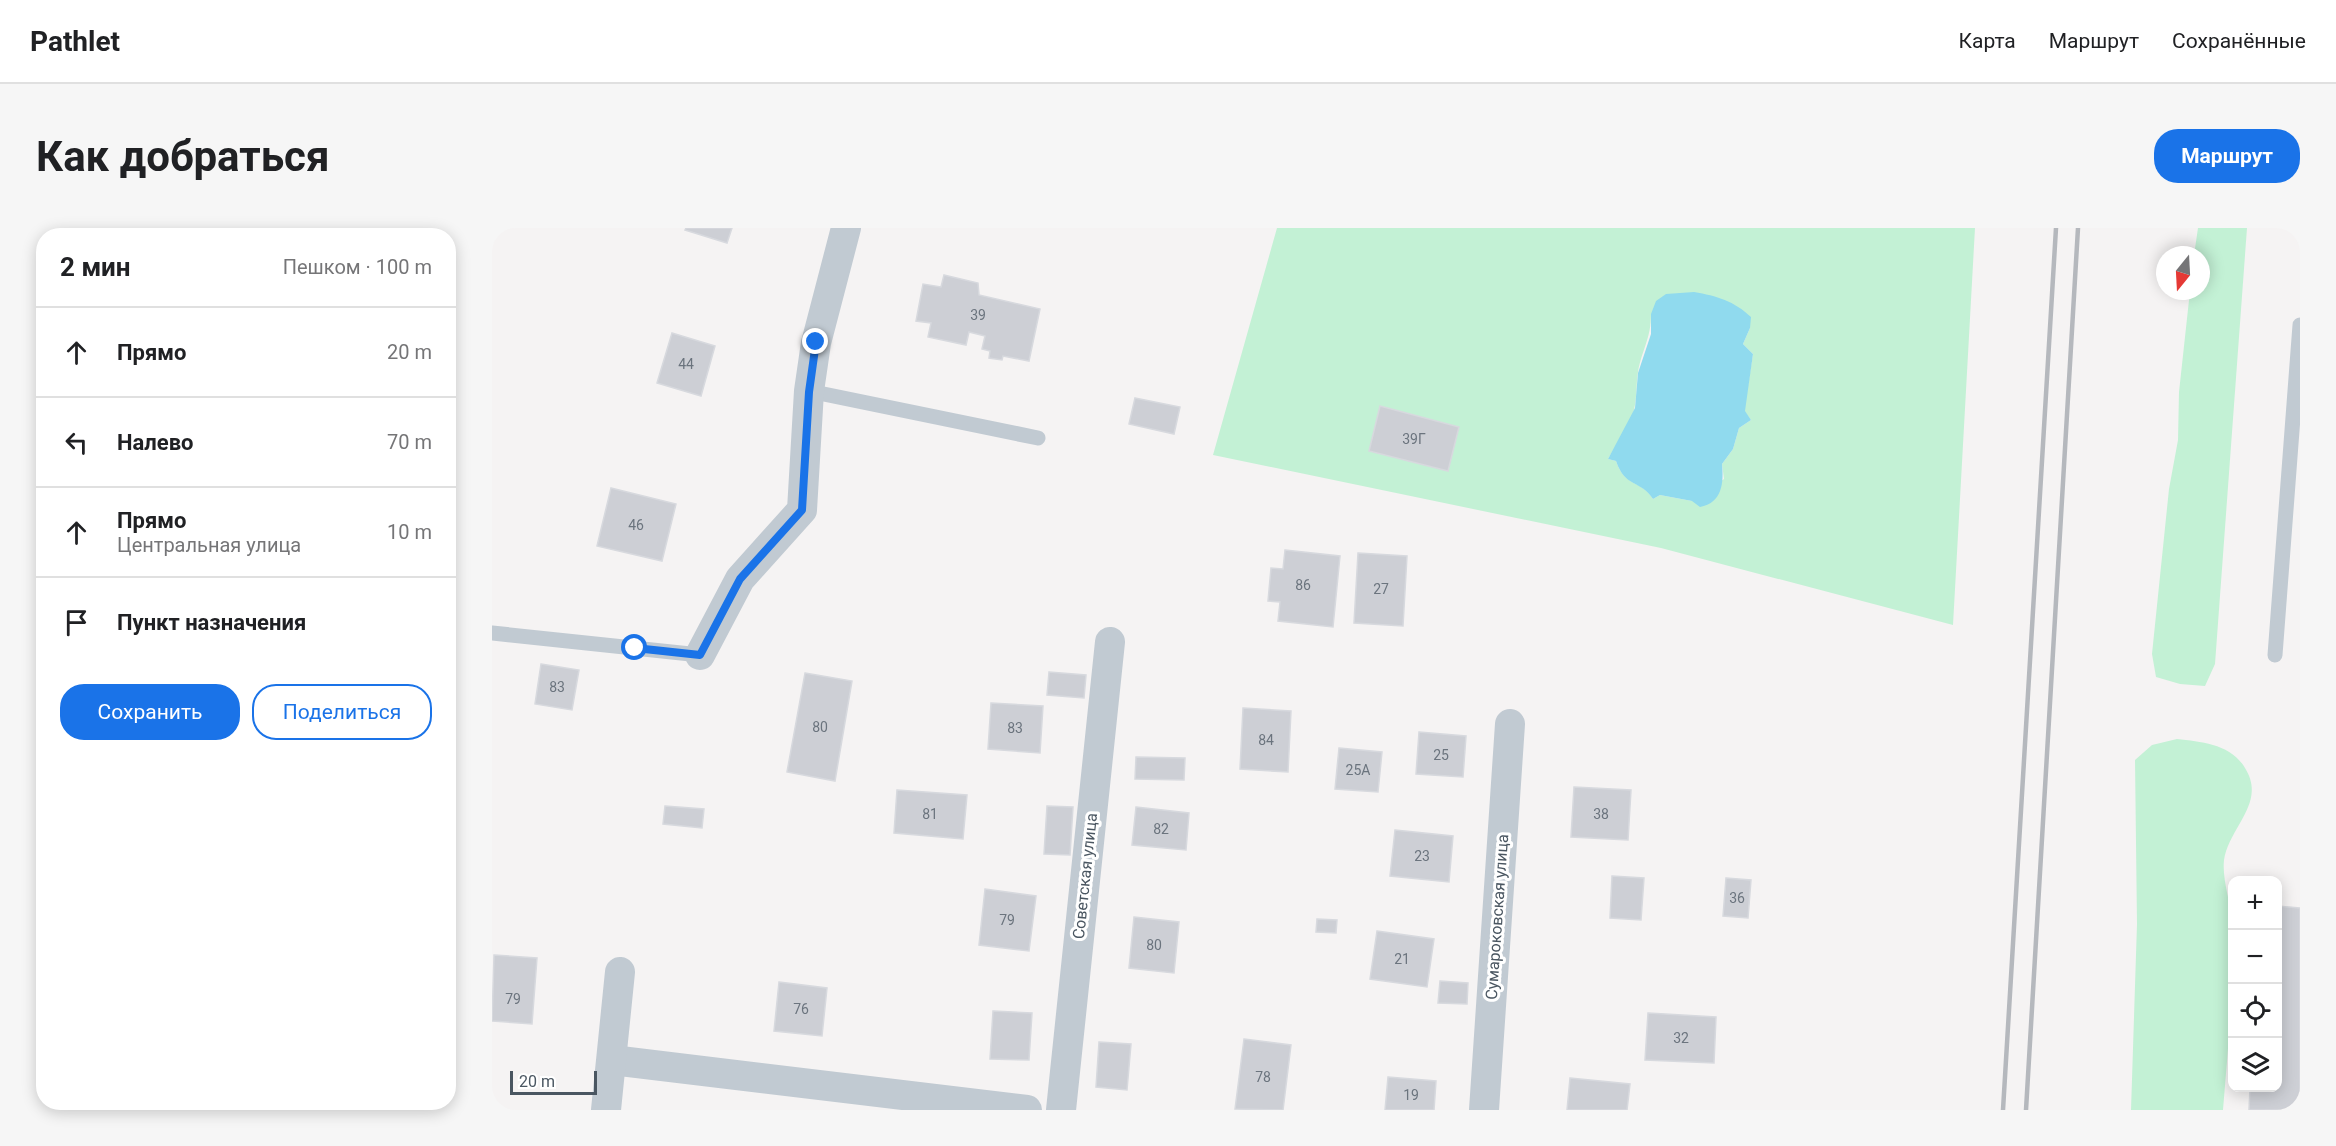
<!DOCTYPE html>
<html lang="ru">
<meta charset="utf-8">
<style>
:root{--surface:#fff;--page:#f6f6f6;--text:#202124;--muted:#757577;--line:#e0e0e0;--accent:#1a73e8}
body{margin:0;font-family:Roboto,sans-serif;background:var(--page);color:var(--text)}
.controls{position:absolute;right:18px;bottom:18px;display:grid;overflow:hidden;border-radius:12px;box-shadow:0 3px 15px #0003}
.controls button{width:54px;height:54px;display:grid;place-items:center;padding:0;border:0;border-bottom:2px solid var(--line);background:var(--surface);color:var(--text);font:30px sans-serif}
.compass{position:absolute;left:1664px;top:18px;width:54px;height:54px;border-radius:50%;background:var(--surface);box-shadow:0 3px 15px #0003;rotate:198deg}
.scale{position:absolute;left:18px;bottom:15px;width:87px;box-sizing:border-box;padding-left:6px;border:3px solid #4a5661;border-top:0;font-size:16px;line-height:21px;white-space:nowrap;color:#4a5661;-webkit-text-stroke:4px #fff;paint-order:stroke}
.stop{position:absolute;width:18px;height:18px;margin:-14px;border:4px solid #1a73e8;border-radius:50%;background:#fff}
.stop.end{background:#1a73e8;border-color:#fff;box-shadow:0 2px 6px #0008}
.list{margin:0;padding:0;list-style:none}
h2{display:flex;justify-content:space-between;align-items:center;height:78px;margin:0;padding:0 24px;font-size:26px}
h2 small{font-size:20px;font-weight:400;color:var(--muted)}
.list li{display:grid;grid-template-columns:39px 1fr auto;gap:18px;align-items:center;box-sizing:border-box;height:90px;padding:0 24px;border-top:2px solid var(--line)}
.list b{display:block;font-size:22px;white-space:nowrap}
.list p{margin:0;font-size:20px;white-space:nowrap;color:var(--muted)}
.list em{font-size:20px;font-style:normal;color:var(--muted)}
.actions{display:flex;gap:12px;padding:18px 24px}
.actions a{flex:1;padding:14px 0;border:2px solid var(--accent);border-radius:24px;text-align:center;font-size:21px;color:var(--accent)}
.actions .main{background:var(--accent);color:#fff}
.icon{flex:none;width:33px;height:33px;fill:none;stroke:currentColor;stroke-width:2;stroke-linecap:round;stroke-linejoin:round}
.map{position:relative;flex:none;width:1808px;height:882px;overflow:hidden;border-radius:24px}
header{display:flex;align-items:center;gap:36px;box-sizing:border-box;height:84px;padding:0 30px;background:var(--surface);border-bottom:2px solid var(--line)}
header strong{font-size:28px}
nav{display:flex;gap:33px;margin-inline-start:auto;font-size:21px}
.intro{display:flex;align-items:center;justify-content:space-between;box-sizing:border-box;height:144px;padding:0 36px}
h1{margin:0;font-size:42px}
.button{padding:15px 27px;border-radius:24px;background:var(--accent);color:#fff;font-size:21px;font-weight:700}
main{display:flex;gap:36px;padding:0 36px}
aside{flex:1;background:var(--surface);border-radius:24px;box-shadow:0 3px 15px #0003}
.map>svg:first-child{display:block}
.green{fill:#c3f1d5;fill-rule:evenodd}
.water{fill:#90daee}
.building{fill:#cdcfd5;stroke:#d7d9de;stroke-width:1.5}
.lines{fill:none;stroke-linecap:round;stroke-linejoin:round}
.lane{stroke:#c1cad2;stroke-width:15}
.street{stroke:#c1cad2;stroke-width:30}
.rail{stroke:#b5b8bd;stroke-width:4.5}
.route{stroke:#1a73e8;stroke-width:8}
.labels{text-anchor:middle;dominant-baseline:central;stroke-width:6;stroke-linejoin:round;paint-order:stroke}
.number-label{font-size:14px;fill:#6b747e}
.street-label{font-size:16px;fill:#4a5661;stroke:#fff}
</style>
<header>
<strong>Pathlet</strong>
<nav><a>Карта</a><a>Маршрут</a><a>Сохранённые</a></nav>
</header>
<div class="intro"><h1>Как добраться</h1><a class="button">Маршрут</a></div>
<main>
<aside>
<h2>2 мин<small>Пешком · 100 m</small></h2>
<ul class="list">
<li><svg class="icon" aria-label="ahead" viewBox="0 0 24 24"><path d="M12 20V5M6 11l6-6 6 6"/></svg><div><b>Прямо</b></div><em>20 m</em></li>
<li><svg class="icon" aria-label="left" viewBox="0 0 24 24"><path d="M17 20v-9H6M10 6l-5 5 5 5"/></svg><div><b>Налево</b></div><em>70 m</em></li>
<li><svg class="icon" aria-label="ahead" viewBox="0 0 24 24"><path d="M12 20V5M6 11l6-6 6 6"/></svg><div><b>Прямо</b><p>Центральная улица</p></div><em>10 m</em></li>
<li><svg class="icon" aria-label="arrive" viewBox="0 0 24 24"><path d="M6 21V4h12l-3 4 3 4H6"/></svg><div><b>Пункт назначения</b></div></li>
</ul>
<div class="actions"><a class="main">Сохранить</a><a>Поделиться</a></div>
</aside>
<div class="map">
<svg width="1808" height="882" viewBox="0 0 1808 882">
<rect width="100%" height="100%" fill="#f5f3f3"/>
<g class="green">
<path d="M 785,0 L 1483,0 L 1461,397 L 1169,320 L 721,227 ZM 1159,86 L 1258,100 L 1251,116 L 1261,126 L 1252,183 L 1259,192 L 1247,200 L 1241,221 L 1230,236 L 1232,251 L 1200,273 L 1168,267 L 1161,271 C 1149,251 1133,260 1124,233 L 1116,231 C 1123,219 1139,193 1142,182 C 1145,169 1144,157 1146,144 C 1150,121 1159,111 1159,86 Z"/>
<polygon points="1706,0 1755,0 1723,436 1713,458 1688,456 1664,449 1660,426 1677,261 1686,212 1687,164 1698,63 1709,63 1709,27 1702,27"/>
<path d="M 1685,511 C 1710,514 1739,516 1753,540 C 1775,575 1737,599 1732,632 C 1730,651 1738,673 1740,691 C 1742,704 1740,719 1740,732 C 1740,782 1735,832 1731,882 L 1639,882 L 1645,696 L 1643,532 L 1660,517 Z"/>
</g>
<path class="water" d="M 1202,64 C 1225,68 1242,73 1259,89 L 1258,100 L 1251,116 L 1261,126 L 1253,183 L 1259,192 L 1247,200 L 1241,221 L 1230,236 C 1232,255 1230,275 1208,279 L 1200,273 L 1168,267 L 1161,271 C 1149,252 1133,260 1124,233 L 1116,231 L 1143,180 L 1146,145 L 1159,106 L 1159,86 L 1164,73 L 1174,66 Z"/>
<g class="building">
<polygon points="194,0 240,0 235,15 193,2"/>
<polygon points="452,47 486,55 487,67 548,81 537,133 511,128 510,132 497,130 498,123 490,121 493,108 477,104 474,117 436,109 439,95 424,93 431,56 449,59"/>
<polygon points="180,105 223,118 209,168 165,155"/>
<polygon points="643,170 688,179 682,206 637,196"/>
<polygon points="888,178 967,199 956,243 877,223"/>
<polygon points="119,260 184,276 170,333 105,318"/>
<polygon points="793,322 848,328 841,399 786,393 788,374 776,373 779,340 791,341"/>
<polygon points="866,325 915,328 911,398 862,395"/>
<polygon points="49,436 87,442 80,482 43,476"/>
<polygon points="557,444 594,447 592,470 555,467"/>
<polygon points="313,445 360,453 343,553 295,544"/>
<polygon points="499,475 551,478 548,525 496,521"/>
<polygon points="751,480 799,483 796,544 748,541"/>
<polygon points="927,504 974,508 971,549 924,546"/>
<polygon points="847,520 890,524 886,564 843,561"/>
<polygon points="644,529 693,530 692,552 643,551"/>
<polygon points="1082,559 1139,562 1136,612 1079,609"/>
<polygon points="405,562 475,567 471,611 402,605"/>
<polygon points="173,578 212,581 210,600 171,596"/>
<polygon points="555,578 581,579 578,627 552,626"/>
<polygon points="644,579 697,585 694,622 640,617"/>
<polygon points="903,602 961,608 957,654 898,648"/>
<polygon points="1120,648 1152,650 1149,692 1118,690"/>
<polygon points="1234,650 1259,652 1256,690 1231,688"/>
<polygon points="493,661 544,668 537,723 487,717"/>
<polygon points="1786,678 1808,680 1808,882 1757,882 1758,860 1786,860"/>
<polygon points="642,689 687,694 682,745 637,740"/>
<polygon points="825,691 845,692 844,705 824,704"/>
<polygon points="885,703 942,711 935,759 878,751"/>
<polygon points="2,727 45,730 40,796 0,793"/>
<polygon points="948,753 976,755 975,776 946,775"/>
<polygon points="287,754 335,760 330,808 282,803"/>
<polygon points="501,783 540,785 537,832 498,831"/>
<polygon points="1156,785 1224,789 1222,835 1153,832"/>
<polygon points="752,811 799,817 791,882 743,881"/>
<polygon points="607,814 639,816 635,862 604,859"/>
<polygon points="896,849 944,853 942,882 893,882"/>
<polygon points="1078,850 1138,856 1135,882 1075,882"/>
</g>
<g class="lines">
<g class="lane">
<polyline points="317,163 546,210"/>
<polyline points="0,405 208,427"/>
<polyline points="1783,427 1808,97"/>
</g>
<g class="street">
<polyline points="208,427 248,351 310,282 317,163 324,115 354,0"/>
<polyline points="120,832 535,882"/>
<polyline points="114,882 128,744"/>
<polyline points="569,882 618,414"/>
<polyline points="992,882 1018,496"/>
</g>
<g class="rail">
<polyline points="1511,882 1564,0"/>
<polyline points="1534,882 1586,0"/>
</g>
</g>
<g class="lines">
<polyline class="route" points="143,420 208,427 248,351 310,282 317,164 324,114"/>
</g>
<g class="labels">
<g class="number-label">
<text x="486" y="87">39</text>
<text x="194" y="136">44</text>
<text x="922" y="211">39Г</text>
<text x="144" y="297">46</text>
<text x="811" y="357">86</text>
<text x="889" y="361">27</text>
<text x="65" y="459">83</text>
<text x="328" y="499">80</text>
<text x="523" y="500">83</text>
<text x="774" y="512">84</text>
<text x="949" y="527">25</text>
<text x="866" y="542">25А</text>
<text x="438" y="586">81</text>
<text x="1109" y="586">38</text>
<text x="669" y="601">82</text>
<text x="930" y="628">23</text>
<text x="1245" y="670">36</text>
<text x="515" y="692">79</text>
<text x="662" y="717">80</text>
<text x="910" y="731">21</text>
<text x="21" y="771">79</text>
<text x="309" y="781">76</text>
<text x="1189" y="810">32</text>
<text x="771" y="849">78</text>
<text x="919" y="867">19</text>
</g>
<g class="street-label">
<text transform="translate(593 648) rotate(-84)">Советская улица</text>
<text transform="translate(1005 689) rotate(-86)">Сумароковская улица</text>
</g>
</g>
</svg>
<div class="controls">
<button>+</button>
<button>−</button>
<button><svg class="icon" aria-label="locate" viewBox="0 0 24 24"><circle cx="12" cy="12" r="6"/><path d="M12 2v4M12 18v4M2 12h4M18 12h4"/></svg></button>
<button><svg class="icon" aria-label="layers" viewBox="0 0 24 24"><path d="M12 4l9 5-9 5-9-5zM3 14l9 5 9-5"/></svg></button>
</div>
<svg class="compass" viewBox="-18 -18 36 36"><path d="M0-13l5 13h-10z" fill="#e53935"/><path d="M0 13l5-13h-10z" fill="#757577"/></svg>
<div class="scale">20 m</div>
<div class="stop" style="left:143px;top:420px"></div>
<div class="stop end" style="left:324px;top:114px"></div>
</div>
</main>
